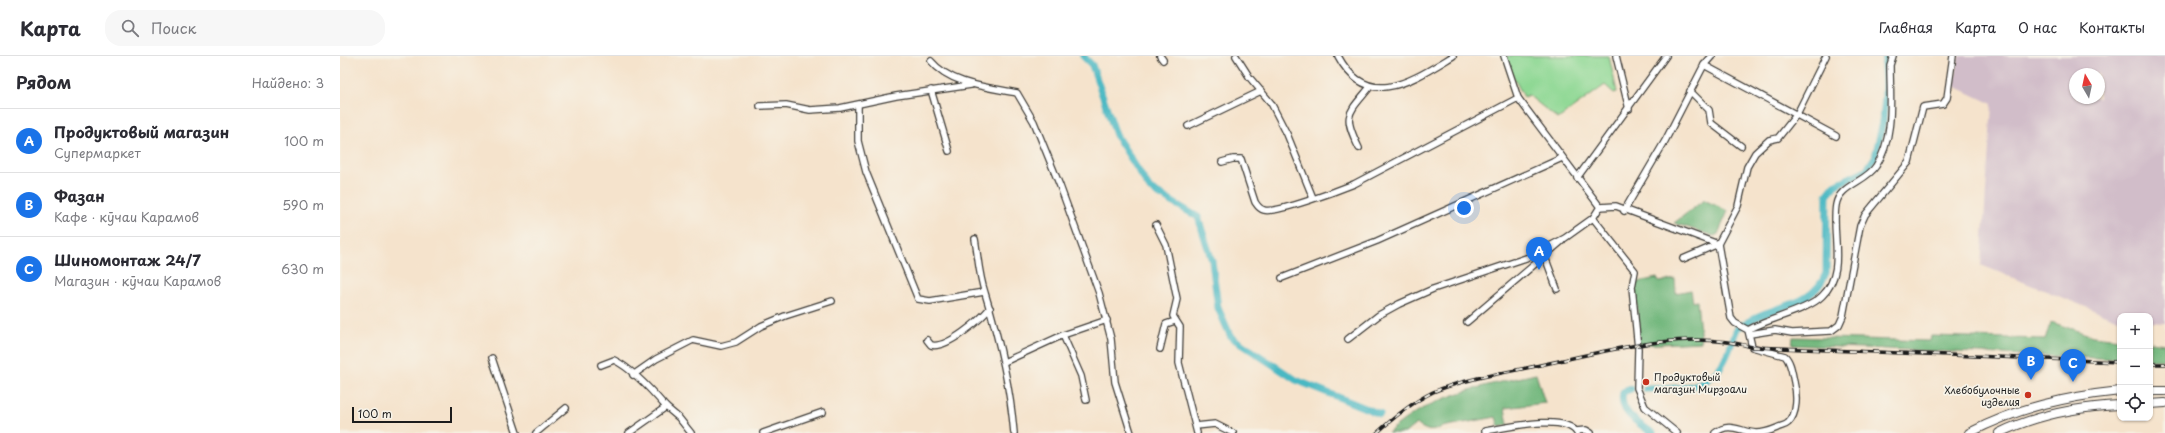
<!DOCTYPE html>
<html lang="ru">
<meta charset="utf-8">
<style>
:root{--surface:#fff;--page:#f7f7f7;--text:#2b2b33;--muted:#7c7c81;--line:#e1e1e2;--accent:#1a73e8}
body{margin:0;font-family:"Playpen Sans",sans-serif;background:var(--page);color:var(--text)}
.controls{position:absolute;right:12px;bottom:12px;display:grid;overflow:hidden;border-radius:8px;box-shadow:0 1px 3px #0004}
.controls button{width:36px;height:36px;display:grid;place-items:center;padding:0;border:0;border-bottom:1px solid var(--line);background:var(--surface);color:var(--text);font:20px sans-serif}
.compass{position:absolute;left:1729px;top:12px;width:36px;height:36px;border-radius:50%;background:var(--surface);box-shadow:0 1px 3px #0004;rotate:351deg}
.scale{position:absolute;left:12px;bottom:10px;width:100px;box-sizing:border-box;padding-left:4px;border:2px solid #1c1c1c;border-top:0;font-size:11px;line-height:14px;white-space:nowrap;color:#1c1c1c;-webkit-text-stroke:3px #f7f3e8;paint-order:stroke}
.you{position:absolute;left:1124px;top:152px;width:14px;height:14px;margin:-10px;border:3px solid #fff;border-radius:50%;background:#1a73e8;box-shadow:0 0 0 6px #1a73e833}
.badge{display:grid;place-items:center;width:26px;height:26px;border-radius:50%;background:var(--accent);color:#fff;font-size:13px;font-weight:700}
.pin{position:absolute;translate:-50% -33px;filter:drop-shadow(0 1px 2px #0008)}
.pin::after{content:'';position:absolute;top:21px;width:14px;height:12px;background:inherit;clip-path:polygon(0 0,100% 0,50% 100%)}
.list{margin:0;padding:0;list-style:none}
h2{display:flex;justify-content:space-between;align-items:center;height:52px;margin:0;padding:0 16px;font-size:17px}
h2 small{font-size:13px;font-weight:400;color:var(--muted)}
.list li{display:grid;grid-template-columns:26px 1fr auto;gap:12px;align-items:center;box-sizing:border-box;height:64px;padding:0 16px;border-top:1px solid var(--line)}
.list b{display:block;font-size:15px;white-space:nowrap}
.list p{margin:0;font-size:13px;white-space:nowrap;color:var(--muted)}
.list em{font-size:13px;font-style:normal;color:var(--muted)}
.icon{flex:none;width:22px;height:22px;fill:none;stroke:currentColor;stroke-width:2;stroke-linecap:round;stroke-linejoin:round}
.map{position:relative;flex:none;width:1825px;height:377px;overflow:hidden}
header{display:flex;align-items:center;gap:24px;box-sizing:border-box;height:56px;padding:0 20px;background:var(--surface);border-bottom:1px solid var(--line)}
header strong{font-size:19px}
nav{display:flex;gap:22px;margin-inline-start:auto;font-size:14px}
.search{width:280px;height:36px;background:var(--page);display:flex;align-items:center;gap:10px;box-sizing:border-box;padding:0 14px;border-radius:16px;color:var(--muted);font-size:15px}
main{display:flex}
aside{flex:1;background:var(--surface)}
.map>svg:first-child{display:block}
.industrial{fill:#d1bdc9;fill-rule:evenodd}
.green{fill:#8fd894;stroke:#567a58}
.forest{fill:#73b87e;stroke:#486a4d}
.lines{fill:none;stroke-linecap:round;stroke-linejoin:round}
.canal{stroke:#4ab8c3;stroke-width:7}
.minor-casing{stroke:#3d3a36;stroke-width:8}
.secondary-casing{stroke:#3d3a36;stroke-width:10}
.minor{stroke:#fff;stroke-width:5.5}
.secondary{stroke:#fff;stroke-width:8}
.rail-casing{stroke:#1c1c1c;stroke-width:3.5}
.rail{stroke:#f7f3e8;stroke-width:2;stroke-dasharray:6;stroke-linecap:butt}
.poi-dot{fill:#c8321e;stroke:#f7f3e8;stroke-width:1.5}
.labels{text-anchor:middle;dominant-baseline:central;stroke-width:3.5;stroke-linejoin:round;paint-order:stroke}
.poi-label{font-size:10px;fill:#1c1c1c;stroke:#f7f3e8;text-anchor:start}
</style>
<header>
<strong>Карта</strong>
<div class="search"><svg class="icon" aria-label="search" viewBox="0 0 24 24"><circle cx="10" cy="10" r="6"/><path d="M15 15l6 6"/></svg>Поиск</div>
<nav><a>Главная</a><a>Карта</a><a>О нас</a><a>Контакты</a></nav>
</header>
<main>
<aside>
<h2>Рядом<small>Найдено: 3</small></h2>
<ul class="list">
<li><span class="badge">A</span><div><b>Продуктовый магазин</b><p>Супермаркет</p></div><em>100 m</em></li>
<li><span class="badge">B</span><div><b>Фазан</b><p>Кафе · кӯчаи Карамов</p></div><em>590 m</em></li>
<li><span class="badge">C</span><div><b>Шиномонтаж 24/7</b><p>Магазин · кӯчаи Карамов</p></div><em>630 m</em></li>
</ul>
</aside>
<div class="map">
<svg width="1825" height="377" viewBox="0 0 1825 377">
<rect width="100%" height="100%" fill="#f7f3e8"/>
<filter id="ink" filterUnits="userSpaceOnUse"><feTurbulence type="fractalNoise" baseFrequency=".025" numOctaves="2"/><feDisplacementMap in="SourceGraphic" scale="8" xChannelSelector="R" yChannelSelector="G"/><feConvolveMatrix kernelMatrix="1 2 1 2 8 2 1 2 1" color-interpolation-filters="sRGB"/></filter>
<filter id="wash" filterUnits="userSpaceOnUse"><feTurbulence type="fractalNoise" baseFrequency=".012" numOctaves="4" result="noise"/><feDisplacementMap in="SourceGraphic" scale="16" xChannelSelector="R" yChannelSelector="G"/><feGaussianBlur stdDeviation="0.9" result="paint"/><feColorMatrix in="noise" values="0 0 0 0 0 0 0 0 0 0 0 0 0 0 0 0 0 1.4 0 .05"/><feComposite in="paint" operator="in"/></filter>
<g filter="url(#wash)">
<rect width="100%" height="100%" fill="#f5e3cc"/>
<path class="industrial" d="M 1619,0 L 1825,0 L 1825,267 L 1810,266 L 1810,260 L 1780,260 L 1780,263 L 1773,262 L 1641,209 L 1652,48 L 1614,30 ZM 1735,18 L 1759,18 L 1759,42 L 1735,42 Z"/>
<polygon class="green" points="1166,0 1269,0 1277,36 1274,37 1265,29 1218,63 1188,39 1184,41 1169,13"/>
<g class="forest">
<polygon points="1364,144 1388,155 1378,178 1374,180 1334,167"/>
<polygon points="1317,222 1319,226 1335,223 1336,237 1351,234 1353,246 1357,245 1361,286 1298,289 1297,250 1294,227"/>
<polygon points="1711,266 1753,280 1780,283 1780,303 1452,289 1453,281 1590,285 1591,280 1705,283"/>
<polygon points="1810,286 1825,288 1825,304 1810,304"/>
<path d="M 1196,318 L 1205,347 L 1165,352 L 1168,369 L 1159,371 L 1156,361 L 1102,371 C 1091,377 1087,375 1076,368 L 1065,377 L 1048,377 C 1089,339 1143,330 1196,318 Z"/>
</g>
<g class="lines">
<g class="canal">
<polyline points="743,0 752,9 776,79 810,133 858,161 872,205 878,252 891,281 956,324 1040,358"/>
<path d="M 1401,270 C 1408,266 1414,262 1421,259 C 1447,248 1474,247 1486,217 L 1487,139 L 1495,129 L 1526,114 L 1535,101 L 1543,65 L 1545,39 L 1544,10 L 1546,0"/>
<path d="M 1291,333 L 1283,336 C 1278,356 1298,367 1313,377"/>
<path d="M 1306,333 C 1340,332 1371,336 1387,299 C 1391,291 1393,282 1397,273"/>
</g>
</g>
</g>
<g filter="url(#ink)">
<g class="lines">
<defs>
<g id="minor">
<polyline points="820,0 823,4"/>
<polyline points="896,0 910,22 931,47 947,78 973,142"/>
<path d="M 998,0 C 1028,56 1073,24 1113,0"/>
<polyline points="1164,0 1178,42 1260,151"/>
<polyline points="1276,0 1289,53"/>
<path d="M 591,5 C 611,29 648,31 677,37 L 694,66 L 720,130 L 759,237 L 771,283 L 775,326 L 791,377"/>
<polyline points="1364,9 1496,80"/>
<polyline points="591,34 609,95"/>
<polyline points="1350,35 1369,54 1371,67 1401,90"/>
<polyline points="518,49 518,85 526,116 578,243 590,245 644,236"/>
<polyline points="420,50 446,49 470,54 500,52 556,40 631,29"/>
<polyline points="848,70 921,35"/>
<path d="M 1019,92 C 1002,58 1008,58 1030,31"/>
<path d="M 882,106 L 893,103 L 901,103 L 915,146 C 917,149 919,153 924,154 C 936,158 999,134 1014,128 L 1178,42"/>
<polyline points="1237,122 1326,0"/>
<path d="M 1260,151 L 1276,150 L 1378,188 L 1391,262 L 1395,267 L 1408,274 L 1412,291 L 1445,300 C 1451,306 1452,317 1454,326 C 1457,338 1458,358 1448,367 C 1445,370 1440,370 1437,372 C 1430,375 1424,377 1416,377 C 1400,376 1390,365 1375,377"/>
<polyline points="1284,155 1325,85 1364,9 1372,0"/>
<polyline points="1253,162 1295,215 1292,231 1298,293 1297,332 1305,351 1337,377"/>
<polyline points="816,169 826,189 837,243 833,260 840,271 839,307 857,377"/>
<path d="M 635,183 C 638,200 639,220 645,237 C 659,283 670,329 674,377"/>
<polyline points="1205,201 1217,233"/>
<polyline points="1343,203 1378,188 1398,150 1407,111 1415,97 1429,84 1438,82 1457,58 1486,0"/>
<polyline points="942,222 1037,185 1222,102"/>
<polyline points="1127,266 1222,185"/>
<path d="M 1408,274 C 1429,262 1467,255 1482,240 C 1507,216 1491,179 1496,149 C 1499,129 1526,126 1536,110 C 1555,82 1550,41 1550,9 L 1553,0"/>
<polyline points="1410,278 1435,274 1452,277 1491,275 1499,269 1503,260 1520,170 1525,159 1569,106 1583,51 1603,48 1607,42 1613,0"/>
<polyline points="723,279 741,320 746,344"/>
<polyline points="1008,283 1039,259 1059,248 1093,233 1189,201 1225,182 1253,162 1260,151"/>
<path d="M 587,284 L 591,289 C 607,293 640,264 650,252"/>
<polyline points="820,293 826,268 835,265"/>
<polyline points="152,302 177,377"/>
<polyline points="664,306 723,279 767,264"/>
<path d="M 261,309 L 274,304 C 291,312 314,337 326,351 L 289,377"/>
<polyline points="293,319 316,303 353,284 381,290 396,286 421,270 445,260 492,245"/>
<polyline points="326,351 339,362 351,377"/>
<polyline points="856,370 875,368 893,377"/>
<path d="M 1145,375 C 1165,372 1225,357 1237,377"/>
<polyline points="1236,375 1246,374 1251,377"/>
<polyline points="196,377 226,352"/>
<polyline points="423,377 483,356"/>
</g>
<g id="secondary">
<polyline points="1810,335 1825,335"/>
<polyline points="1810,348 1825,347"/>
<path d="M 1629,377 C 1680,351 1724,341 1780,335"/>
<path d="M 1659,377 C 1696,359 1739,351 1780,349"/>
</g>
</defs>
<use href="#minor" class="minor-casing"/>
<use href="#secondary" class="secondary-casing"/>
<use href="#minor" class="minor"/>
<use href="#secondary" class="secondary"/>
<defs>
<g id="rail">
<polyline points="1810,308 1825,308"/>
<path d="M 1037,377 C 1053,362 1073,346 1093,336 C 1123,323 1164,317 1196,310 C 1263,296 1345,272 1412,291 L 1780,306"/>
</g>
</defs>
<use href="#rail" class="rail-casing"/>
<use href="#rail" class="rail"/>
</g>
</g>
<g class="poi-dot">
<circle cx="1306" cy="326" r="4"/>
<circle cx="1688" cy="339" r="4"/>
</g>
<g class="labels">
<g class="poi-label">
<text x="1314" y="320">Продуктовый<tspan x="1314" dy="12">магазин Мирзоали</tspan></text>
<text x="1680" y="333" text-anchor="end">Хлебобулочные<tspan x="1680" dy="12">изделия</tspan></text>
</g>
</g>
</svg>
<div class="controls">
<button>+</button>
<button>−</button>
<button><svg class="icon" aria-label="locate" viewBox="0 0 24 24"><circle cx="12" cy="12" r="6"/><path d="M12 2v4M12 18v4M2 12h4M18 12h4"/></svg></button>
</div>
<svg class="compass" viewBox="-18 -18 36 36"><path d="M0-13l5 13h-10z" fill="#e53935"/><path d="M0 13l5-13h-10z" fill="#7c7c81"/></svg>
<div class="scale">100 m</div>
<div class="you"></div>
<div class="pin badge" style="left:1199px;top:214px">A</div>
<div class="pin badge" style="left:1691px;top:324px">B</div>
<div class="pin badge" style="left:1733px;top:326px">C</div>
</div>
</main>
